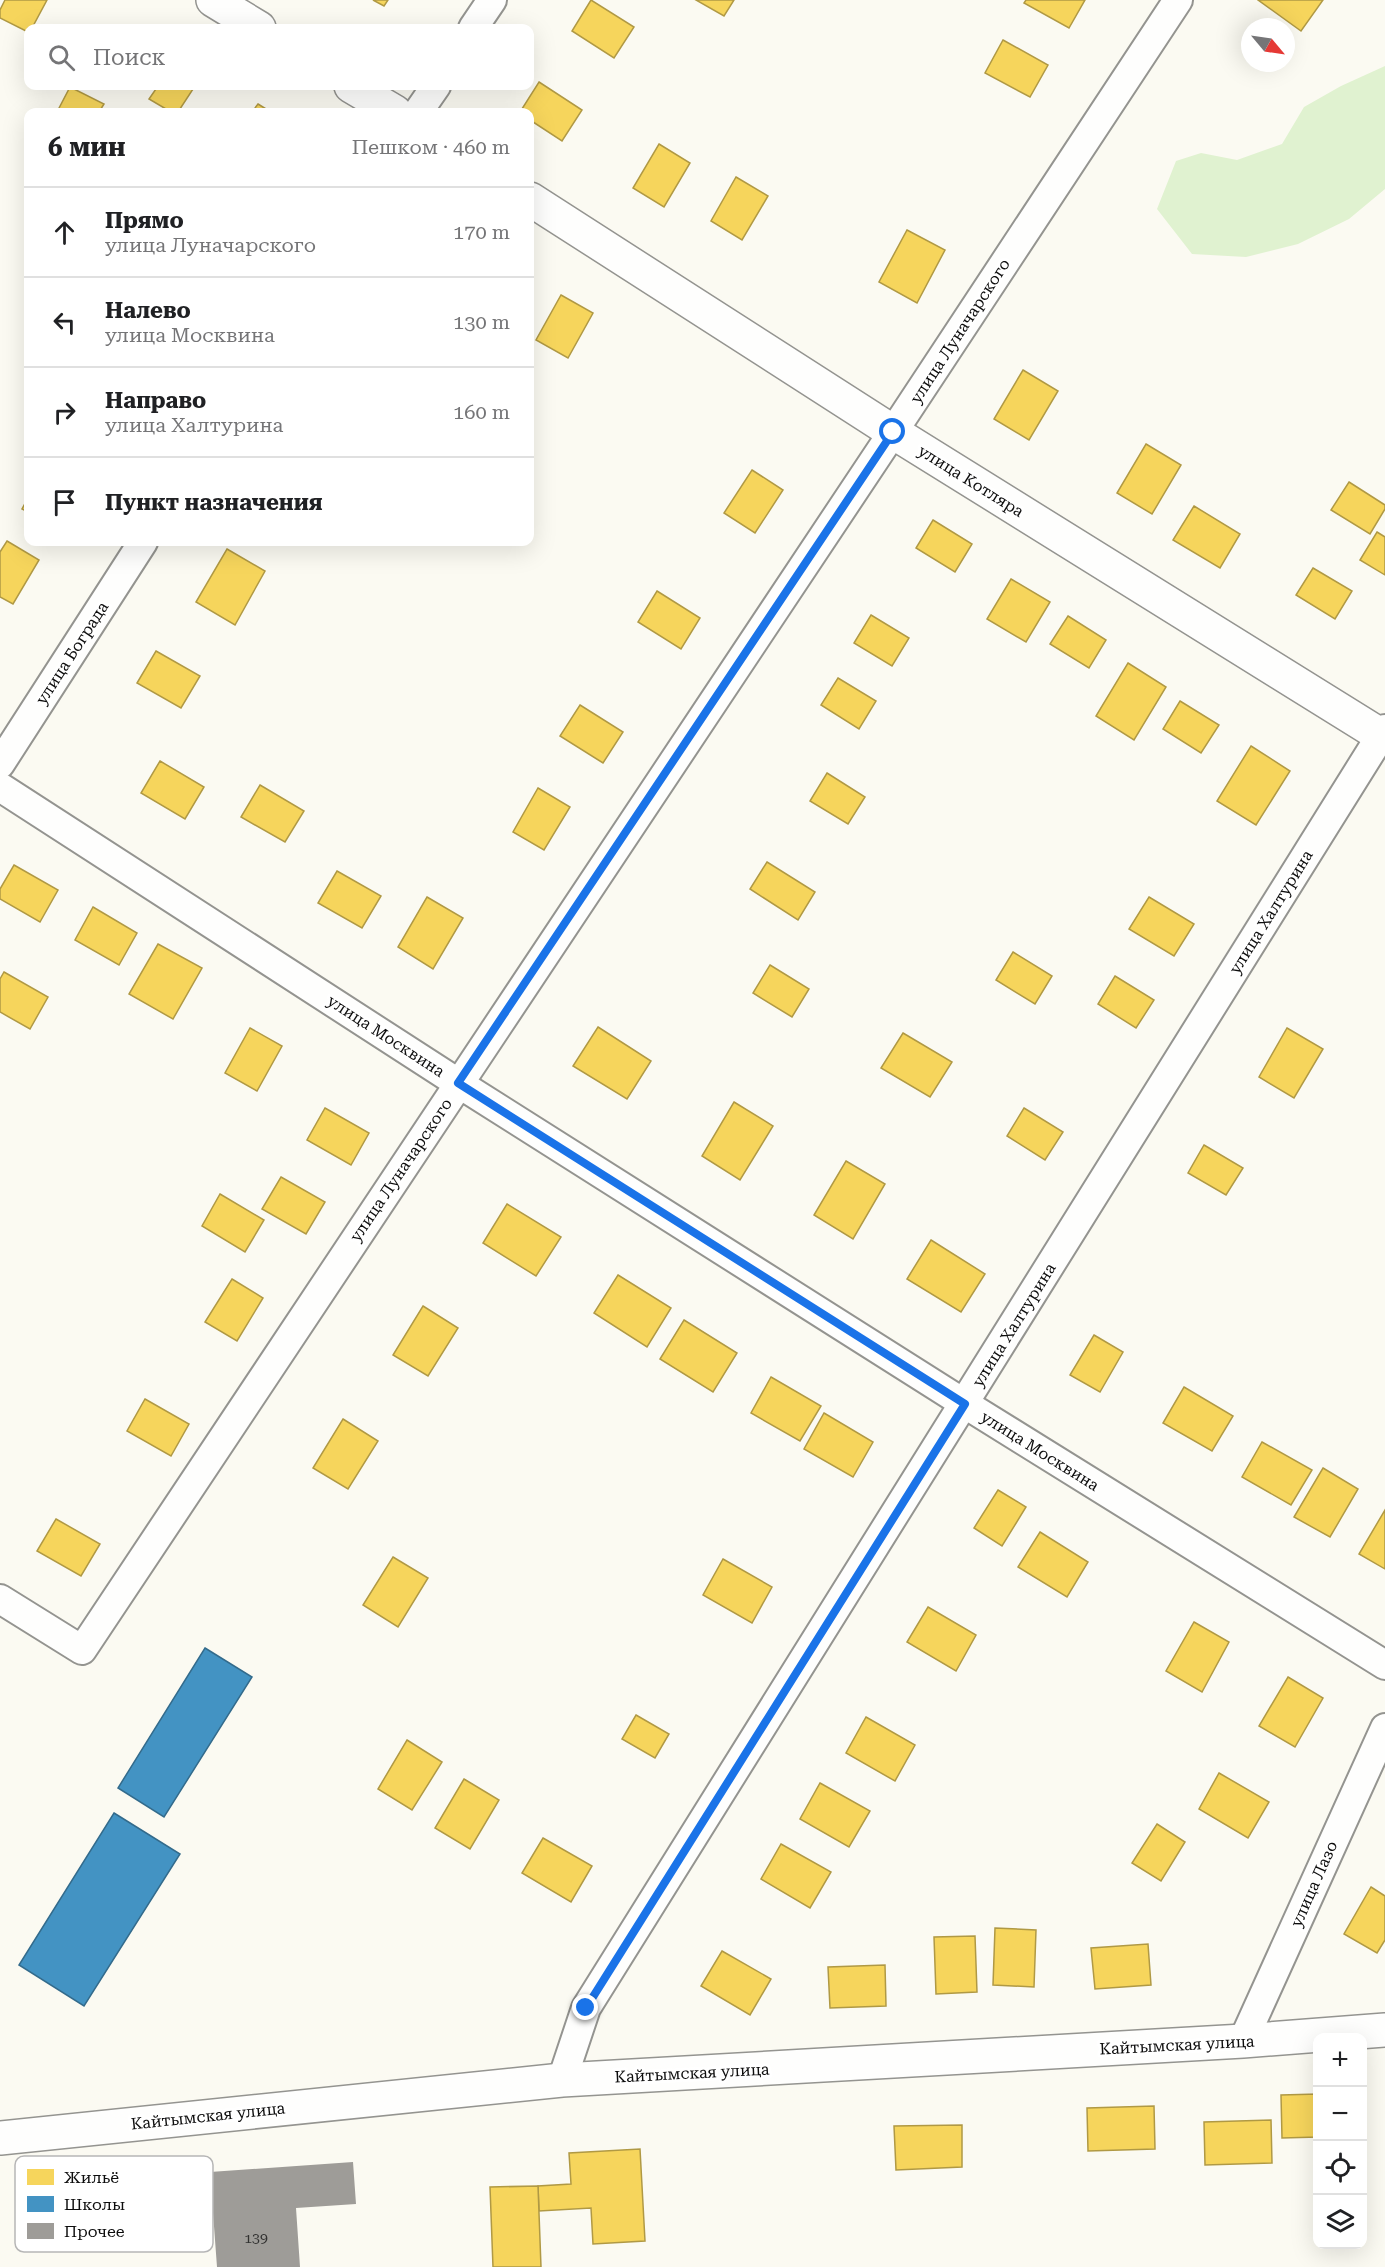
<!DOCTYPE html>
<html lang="ru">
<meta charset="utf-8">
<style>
:root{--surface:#fff;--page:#f6f6f6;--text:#202124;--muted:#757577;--line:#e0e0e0}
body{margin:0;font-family:"Roboto Serif",serif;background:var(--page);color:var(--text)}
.controls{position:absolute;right:18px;bottom:18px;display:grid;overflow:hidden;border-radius:12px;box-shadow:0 6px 24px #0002}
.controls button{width:54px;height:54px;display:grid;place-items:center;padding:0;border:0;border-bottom:2px solid var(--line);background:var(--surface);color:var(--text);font:30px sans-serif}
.compass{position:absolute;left:1241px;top:18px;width:54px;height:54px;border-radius:50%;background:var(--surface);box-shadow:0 6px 24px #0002;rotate:119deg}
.stop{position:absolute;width:18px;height:18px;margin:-14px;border:4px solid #1a73e8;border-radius:50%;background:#fff}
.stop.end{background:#1a73e8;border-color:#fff;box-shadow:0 2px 6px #0008}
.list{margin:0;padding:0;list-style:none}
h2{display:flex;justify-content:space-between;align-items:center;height:78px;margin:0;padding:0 24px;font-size:26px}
h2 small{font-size:20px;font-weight:400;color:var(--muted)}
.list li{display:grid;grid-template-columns:39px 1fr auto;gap:18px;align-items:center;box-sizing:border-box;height:90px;padding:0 24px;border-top:2px solid var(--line)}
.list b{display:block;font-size:22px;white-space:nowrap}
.list p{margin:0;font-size:20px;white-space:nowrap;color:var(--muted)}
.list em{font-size:20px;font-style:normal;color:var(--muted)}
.icon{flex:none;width:33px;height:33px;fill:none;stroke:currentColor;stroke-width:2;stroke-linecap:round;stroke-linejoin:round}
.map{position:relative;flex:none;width:1385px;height:2267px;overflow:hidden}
.search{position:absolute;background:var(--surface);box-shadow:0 6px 24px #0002;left:24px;top:24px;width:510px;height:66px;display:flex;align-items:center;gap:15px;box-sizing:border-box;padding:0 21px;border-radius:12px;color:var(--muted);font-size:22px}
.panel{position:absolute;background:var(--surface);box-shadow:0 6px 24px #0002;left:24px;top:108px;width:510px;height:438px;border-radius:12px}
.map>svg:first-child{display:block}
.green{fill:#e0f2d0}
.homes{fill:#f6d55c;stroke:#b09944;stroke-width:1.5}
.schools{fill:#4393c3;stroke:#336b8c;stroke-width:1.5}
.building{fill:#9e9c98}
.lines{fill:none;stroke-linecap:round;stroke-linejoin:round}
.minor-casing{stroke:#949490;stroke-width:32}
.tertiary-casing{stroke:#949490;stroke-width:36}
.minor{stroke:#fefefd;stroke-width:28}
.tertiary{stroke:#fefefd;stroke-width:33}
.route{stroke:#1a73e8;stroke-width:8}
.labels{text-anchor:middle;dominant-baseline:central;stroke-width:6;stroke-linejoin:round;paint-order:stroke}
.number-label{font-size:14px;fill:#313130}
.street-label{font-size:16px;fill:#0d0d0d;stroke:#fff}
.key{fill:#fff;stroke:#b6b6b6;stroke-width:1.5}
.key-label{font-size:16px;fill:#0d0d0d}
</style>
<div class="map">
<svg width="1385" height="2267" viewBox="0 0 1385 2267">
<rect width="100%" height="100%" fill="#fbfaf2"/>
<polygon class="green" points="1385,66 1385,189 1349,219 1298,244 1246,257 1192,254 1157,209 1176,161 1201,153 1237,160 1282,144 1304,107 1341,86"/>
<g class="homes">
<polygon points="5,0 47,0 32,28 28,28 28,32 0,18 0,10"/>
<polygon points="373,0 388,0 384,6"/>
<polygon points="591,0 634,27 614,58 572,31"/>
<polygon points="696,0 734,0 724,16"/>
<polygon points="1026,0 1085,0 1069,28 1024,3"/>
<polygon points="1258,0 1323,0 1301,31"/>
<polygon points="1003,40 1048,65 1030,97 985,73"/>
<polygon points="539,82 582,110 562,141 530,120 530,112 520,112"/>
<polygon points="158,86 195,86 178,112 171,112 149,99"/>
<polygon points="70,87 104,104 99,112 57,112"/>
<polygon points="258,104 271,112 252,112"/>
<polygon points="659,144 690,163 664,207 633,188"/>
<polygon points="736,177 768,196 742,240 711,221"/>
<polygon points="907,230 945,250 917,303 879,282"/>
<polygon points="561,295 593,313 568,358 536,340"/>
<polygon points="1023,370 1058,391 1029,440 994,419"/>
<polygon points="1146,444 1181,465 1152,514 1117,493"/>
<polygon points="752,470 783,490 755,533 724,513"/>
<polygon points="1349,482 1385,505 1385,509 1370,534 1331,510"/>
<polygon points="28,498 28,512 22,509"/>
<polygon points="1194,506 1240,534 1220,568 1173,540"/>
<polygon points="933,520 972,544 955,572 916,548"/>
<polygon points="1377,532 1385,537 1385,575 1360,560"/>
<polygon points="7,541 39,560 13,604 0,597 0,552"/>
<polygon points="227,549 265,571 235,625 196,602"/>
<polygon points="1313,568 1352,591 1335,619 1296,595"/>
<polygon points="1011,579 1050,602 1026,642 987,619"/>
<polygon points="657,591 700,618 681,649 638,622"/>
<polygon points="871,615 909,638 892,666 854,643"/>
<polygon points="1068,616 1106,640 1089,668 1050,644"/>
<polygon points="156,651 200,676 181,708 137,683"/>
<polygon points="1128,663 1166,687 1134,740 1096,716"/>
<polygon points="838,678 876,701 859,729 821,705"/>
<polygon points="1180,701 1219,725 1201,753 1163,729"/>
<polygon points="580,705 623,732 603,763 560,736"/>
<polygon points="1251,746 1290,771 1256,825 1217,801"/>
<polygon points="160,761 204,787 185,819 141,793"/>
<polygon points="827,773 865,797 848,824 810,801"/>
<polygon points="260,785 304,811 285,842 241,817"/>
<polygon points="538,788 570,807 544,850 513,832"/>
<polygon points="767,862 815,892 798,920 750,889"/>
<polygon points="14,865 58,890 40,922 0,899 0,889"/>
<polygon points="337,871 381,896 362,928 318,903"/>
<polygon points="427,897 463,918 433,969 398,947"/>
<polygon points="1149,897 1194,924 1174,956 1129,929"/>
<polygon points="93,907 137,933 119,965 75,940"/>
<polygon points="158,944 202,968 173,1019 129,994"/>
<polygon points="1013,952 1052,976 1035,1004 996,980"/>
<polygon points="770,965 809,989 792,1017 753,993"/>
<polygon points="4,972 48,997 30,1029 0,1012 0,979"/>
<polygon points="1115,976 1154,1000 1136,1028 1098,1004"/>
<polygon points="598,1027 651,1061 627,1099 573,1066"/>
<polygon points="250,1028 282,1046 257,1091 225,1073"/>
<polygon points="1287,1028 1323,1049 1294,1098 1259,1077"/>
<polygon points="903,1033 952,1062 930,1097 881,1068"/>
<polygon points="734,1102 773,1126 740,1180 702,1156"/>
<polygon points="325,1108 369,1133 351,1165 307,1140"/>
<polygon points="1024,1108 1063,1132 1045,1160 1007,1136"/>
<polygon points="1204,1145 1243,1168 1226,1195 1188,1173"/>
<polygon points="846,1161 885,1184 853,1239 814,1215"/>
<polygon points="281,1177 325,1202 306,1234 262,1209"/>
<polygon points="220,1194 264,1220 245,1252 202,1226"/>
<polygon points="507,1204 561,1237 536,1276 483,1243"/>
<polygon points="931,1240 985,1274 961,1312 907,1279"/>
<polygon points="618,1275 671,1308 647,1347 594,1313"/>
<polygon points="232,1279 263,1298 237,1341 205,1322"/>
<polygon points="423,1306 458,1328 428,1376 393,1355"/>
<polygon points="684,1320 737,1353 713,1392 660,1359"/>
<polygon points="1094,1335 1123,1352 1100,1392 1070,1375"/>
<polygon points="771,1377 821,1406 800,1441 751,1413"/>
<polygon points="1184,1387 1233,1416 1212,1451 1163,1423"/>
<polygon points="145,1399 189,1424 171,1456 127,1431"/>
<polygon points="824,1413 873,1442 853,1477 804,1449"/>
<polygon points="343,1419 378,1441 348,1489 313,1468"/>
<polygon points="1262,1442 1312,1470 1291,1505 1242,1477"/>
<polygon points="1323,1468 1358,1489 1330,1537 1294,1517"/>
<polygon points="998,1490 1026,1507 1002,1546 974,1528"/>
<polygon points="1385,1510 1385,1569 1359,1554"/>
<polygon points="56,1519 100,1544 81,1576 37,1551"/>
<polygon points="1040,1532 1088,1562 1067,1597 1018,1567"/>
<polygon points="393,1557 428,1578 398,1627 363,1605"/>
<polygon points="723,1559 772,1587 752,1623 703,1595"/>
<polygon points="928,1607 976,1635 956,1671 907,1642"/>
<polygon points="1194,1622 1229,1642 1202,1692 1166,1671"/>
<polygon points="1288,1677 1323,1698 1295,1747 1259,1726"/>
<polygon points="636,1715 669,1734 655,1758 622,1739"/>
<polygon points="866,1717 915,1745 895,1781 846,1753"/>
<polygon points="407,1740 442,1762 412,1810 378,1789"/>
<polygon points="1219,1773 1269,1802 1248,1838 1199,1809"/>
<polygon points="464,1779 499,1800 470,1849 435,1828"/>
<polygon points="820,1783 870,1811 849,1847 800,1819"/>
<polygon points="1157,1824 1185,1842 1161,1881 1132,1863"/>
<polygon points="543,1838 592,1866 571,1902 522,1873"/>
<polygon points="781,1844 831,1872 810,1908 761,1879"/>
<polygon points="1371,1887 1385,1896 1385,1940 1377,1953 1344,1934"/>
<polygon points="995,1928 1036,1930 1034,1987 993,1985"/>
<polygon points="975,1936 977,1992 936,1994 934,1937"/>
<polygon points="1148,1944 1151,1985 1095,1989 1091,1948"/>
<polygon points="722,1951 771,1979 750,2015 701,1986"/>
<polygon points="885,1965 886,2006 830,2008 828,1967"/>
<polygon points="1318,2094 1318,2137 1282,2138 1281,2095"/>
<polygon points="1154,2106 1155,2149 1088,2151 1087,2108"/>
<polygon points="1271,2120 1272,2163 1205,2165 1204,2122"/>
<polygon points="962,2125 962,2167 896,2170 894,2126"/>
<polygon points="640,2149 645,2241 593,2244 591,2208 539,2211 538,2186 571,2184 569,2153"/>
<polygon points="538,2186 541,2267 493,2267 490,2187"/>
</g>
<g class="schools">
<polygon points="205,1648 252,1677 164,1817 118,1788"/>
<polygon points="114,1813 180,1854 84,2006 19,1965"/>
</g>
<polygon class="building" points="353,2162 356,2204 296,2208 300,2267 217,2267 210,2172"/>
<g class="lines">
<defs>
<g id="minor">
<polyline points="473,28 492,0"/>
<polyline points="418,112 436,86"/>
<polyline points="0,764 143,542"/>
<polyline points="0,787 458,1083 965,1404 1385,1665"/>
<polyline points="0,1599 82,1650 893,432 1178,0"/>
<polyline points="1243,2041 1385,1728"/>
<polyline points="562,2080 586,2008 1385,729"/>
</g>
<g id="tertiary">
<polyline points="213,0 259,28"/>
<polyline points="351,86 395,112"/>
<polyline points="530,199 893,432 1385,738"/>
<polyline points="0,2138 562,2080 1243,2041 1385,2030"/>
</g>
</defs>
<use href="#minor" class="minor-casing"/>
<use href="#tertiary" class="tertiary-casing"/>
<use href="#minor" class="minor"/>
<use href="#tertiary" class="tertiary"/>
</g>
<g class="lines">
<polyline class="route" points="586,2008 965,1404 458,1083 893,432"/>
</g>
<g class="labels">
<g class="number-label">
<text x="256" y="2238">139</text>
</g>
<g class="street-label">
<text transform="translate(960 331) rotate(-57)">улица Луначарского</text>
<text transform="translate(971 481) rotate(32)">улица Котляра</text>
<text transform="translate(72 653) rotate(-57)">улица Бограда</text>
<text transform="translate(1271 912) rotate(-58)">улица Халтурина</text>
<text transform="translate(386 1036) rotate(33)">улица Москвина</text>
<text transform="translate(401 1170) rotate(-56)">улица Луначарского</text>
<text transform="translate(1014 1325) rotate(-58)">улица Халтурина</text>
<text transform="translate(1040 1451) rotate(32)">улица Москвина</text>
<text transform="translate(1314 1884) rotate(-66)">улица Лазо</text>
<text transform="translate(1177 2045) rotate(-3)">Кайтымская улица</text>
<text transform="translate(692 2073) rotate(-3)">Кайтымская улица</text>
<text transform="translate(208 2116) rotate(-6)">Кайтымская улица</text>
</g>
</g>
<rect x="15" y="2156" width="198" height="96" rx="9" class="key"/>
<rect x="27" y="2169" width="27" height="16" fill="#f6d55c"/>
<rect x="27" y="2196" width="27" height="16" fill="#4393c3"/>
<rect x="27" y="2223" width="27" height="16" fill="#9e9c98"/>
<g class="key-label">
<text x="64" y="2183">Жильё</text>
<text x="64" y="2210">Школы</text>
<text x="64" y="2237">Прочее</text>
</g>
</svg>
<div class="controls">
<button>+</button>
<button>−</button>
<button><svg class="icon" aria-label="locate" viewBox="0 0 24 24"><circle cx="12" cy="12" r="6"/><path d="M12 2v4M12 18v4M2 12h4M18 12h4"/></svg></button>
<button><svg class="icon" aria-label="layers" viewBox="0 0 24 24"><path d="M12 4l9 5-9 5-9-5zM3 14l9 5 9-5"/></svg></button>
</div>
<svg class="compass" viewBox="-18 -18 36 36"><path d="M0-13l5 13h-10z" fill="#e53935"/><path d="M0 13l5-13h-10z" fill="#757577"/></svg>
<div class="stop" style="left:893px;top:432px"></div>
<div class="stop end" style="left:586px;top:2008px"></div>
<div class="search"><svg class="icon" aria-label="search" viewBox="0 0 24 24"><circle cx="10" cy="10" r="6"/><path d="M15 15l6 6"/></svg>Поиск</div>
<section class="panel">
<h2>6 мин<small>Пешком · 460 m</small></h2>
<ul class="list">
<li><svg class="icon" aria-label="ahead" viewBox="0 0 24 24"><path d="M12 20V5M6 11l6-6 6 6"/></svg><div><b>Прямо</b><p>улица Луначарского</p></div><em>170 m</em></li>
<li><svg class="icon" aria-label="left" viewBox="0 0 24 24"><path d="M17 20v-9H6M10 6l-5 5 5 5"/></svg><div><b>Налево</b><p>улица Москвина</p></div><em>130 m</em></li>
<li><svg class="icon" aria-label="right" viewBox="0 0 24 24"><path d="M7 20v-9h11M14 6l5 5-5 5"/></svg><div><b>Направо</b><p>улица Халтурина</p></div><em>160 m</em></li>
<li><svg class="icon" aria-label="arrive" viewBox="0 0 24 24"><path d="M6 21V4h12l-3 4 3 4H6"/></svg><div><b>Пункт назначения</b></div></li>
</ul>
</section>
</div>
